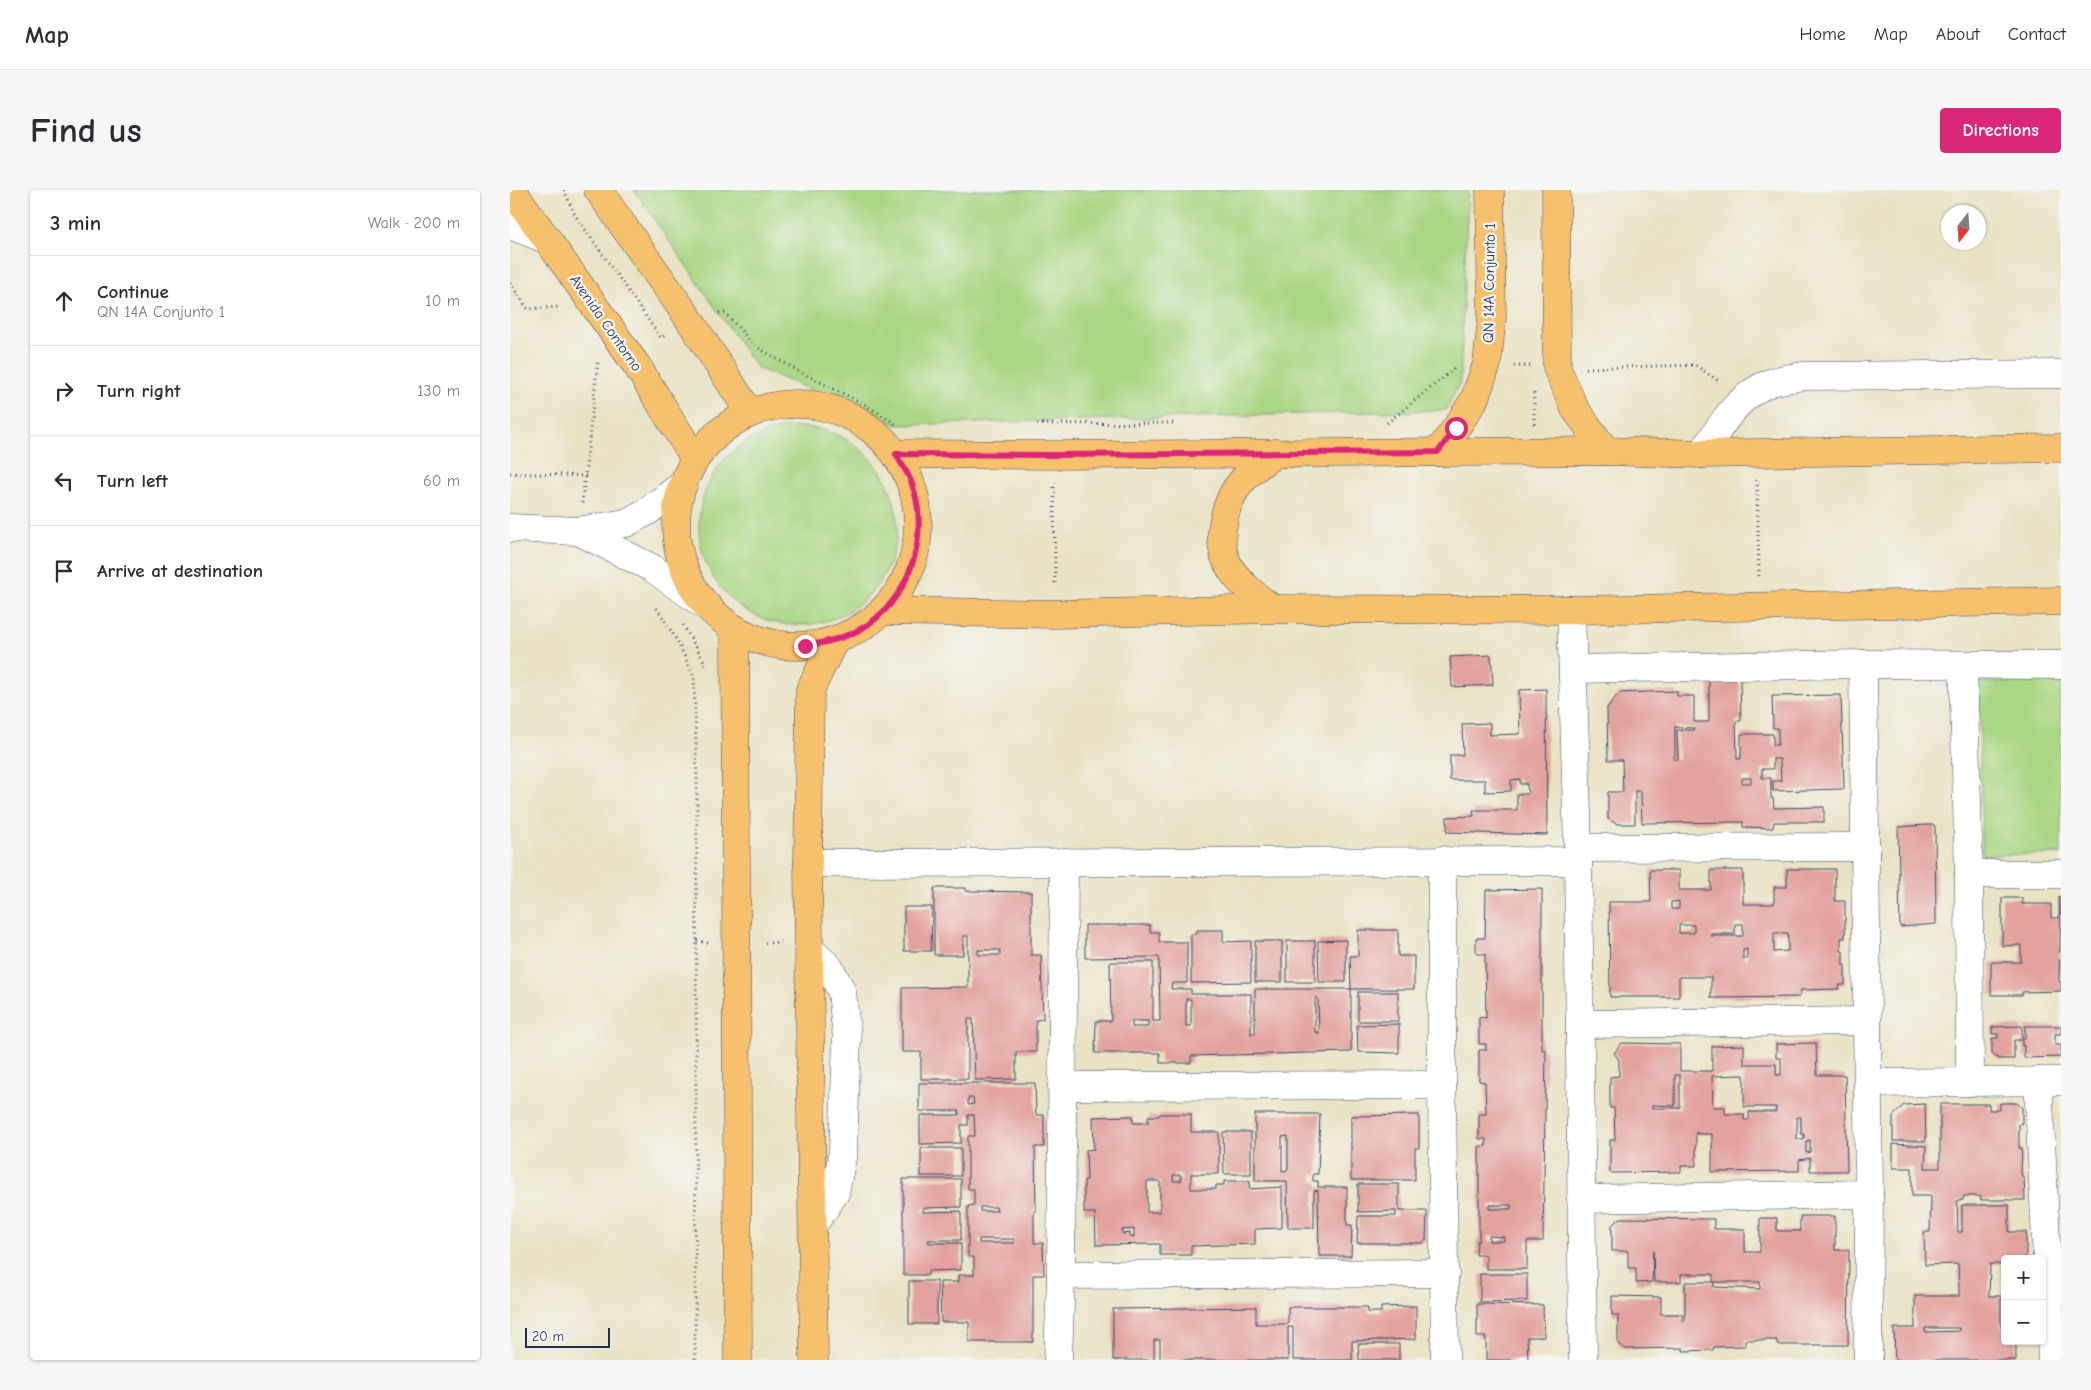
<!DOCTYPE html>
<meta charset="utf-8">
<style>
:root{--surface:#fff;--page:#f7f7f7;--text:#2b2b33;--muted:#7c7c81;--line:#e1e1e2;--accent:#db2777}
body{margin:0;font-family:"Comic Neue",sans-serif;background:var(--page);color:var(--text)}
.controls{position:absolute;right:15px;bottom:15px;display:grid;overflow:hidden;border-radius:5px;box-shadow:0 1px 4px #0004}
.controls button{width:45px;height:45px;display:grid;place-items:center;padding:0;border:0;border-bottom:1px solid var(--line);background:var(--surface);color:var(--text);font:25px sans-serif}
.compass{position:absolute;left:1431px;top:15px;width:45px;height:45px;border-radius:50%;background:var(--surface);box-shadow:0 1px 4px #0004;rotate:197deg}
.scale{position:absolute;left:15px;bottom:12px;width:85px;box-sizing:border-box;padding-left:5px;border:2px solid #1b2f5e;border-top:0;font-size:14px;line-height:18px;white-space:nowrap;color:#1b2f5e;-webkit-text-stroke:4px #f6f6f2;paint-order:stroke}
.stop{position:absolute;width:15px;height:15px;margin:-11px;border:4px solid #db2777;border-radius:50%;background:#fff}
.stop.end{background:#db2777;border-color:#fff;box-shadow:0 1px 5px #0008}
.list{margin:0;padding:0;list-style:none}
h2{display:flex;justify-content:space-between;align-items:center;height:65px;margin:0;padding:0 20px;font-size:21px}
h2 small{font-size:16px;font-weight:400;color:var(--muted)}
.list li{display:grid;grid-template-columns:32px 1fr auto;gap:15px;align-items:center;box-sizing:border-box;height:90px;padding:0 20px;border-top:1px solid var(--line)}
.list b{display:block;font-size:19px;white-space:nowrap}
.list p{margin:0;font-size:16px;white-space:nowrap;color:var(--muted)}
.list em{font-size:16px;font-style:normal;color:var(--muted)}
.icon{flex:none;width:28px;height:28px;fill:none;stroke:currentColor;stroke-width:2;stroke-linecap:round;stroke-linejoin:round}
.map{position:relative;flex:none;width:1551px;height:1170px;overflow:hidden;border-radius:5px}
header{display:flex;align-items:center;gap:30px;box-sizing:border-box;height:70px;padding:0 25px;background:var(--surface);border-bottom:1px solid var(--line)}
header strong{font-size:24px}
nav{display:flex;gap:28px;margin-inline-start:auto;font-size:18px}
.intro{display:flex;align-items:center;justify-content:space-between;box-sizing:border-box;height:120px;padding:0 30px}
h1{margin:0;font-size:35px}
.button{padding:12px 22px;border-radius:5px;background:var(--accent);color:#fff;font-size:18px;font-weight:700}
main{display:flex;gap:30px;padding:0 30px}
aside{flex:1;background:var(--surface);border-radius:5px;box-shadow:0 1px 4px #0004}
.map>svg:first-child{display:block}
.green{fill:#aad784;stroke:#628371}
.building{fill:#e3a29d;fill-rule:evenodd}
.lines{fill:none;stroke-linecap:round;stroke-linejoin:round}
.minor-casing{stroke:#3a4a6d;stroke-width:29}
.major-casing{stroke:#3a4a6d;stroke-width:29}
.path{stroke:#3a4a6d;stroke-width:3;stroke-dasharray:1 4;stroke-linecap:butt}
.minor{stroke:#fff;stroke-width:28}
.major{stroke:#f7c06c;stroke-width:28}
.route{stroke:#db2777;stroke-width:6}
.labels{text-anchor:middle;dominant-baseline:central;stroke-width:4.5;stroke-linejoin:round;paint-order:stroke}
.street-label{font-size:15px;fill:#1b2f5e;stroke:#f6f6f2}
</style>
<header>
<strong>Map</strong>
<nav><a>Home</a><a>Map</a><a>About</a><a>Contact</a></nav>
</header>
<div class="intro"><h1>Find us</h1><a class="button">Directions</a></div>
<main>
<aside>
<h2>3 min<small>Walk · 200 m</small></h2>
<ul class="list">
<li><svg class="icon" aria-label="ahead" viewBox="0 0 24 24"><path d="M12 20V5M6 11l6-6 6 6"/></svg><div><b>Continue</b><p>QN 14A Conjunto 1</p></div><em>10 m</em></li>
<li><svg class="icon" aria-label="right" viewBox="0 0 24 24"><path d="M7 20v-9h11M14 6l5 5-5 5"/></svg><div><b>Turn right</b></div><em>130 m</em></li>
<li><svg class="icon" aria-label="left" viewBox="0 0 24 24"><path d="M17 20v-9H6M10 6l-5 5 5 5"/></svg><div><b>Turn left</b></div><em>60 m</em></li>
<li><svg class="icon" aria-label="arrive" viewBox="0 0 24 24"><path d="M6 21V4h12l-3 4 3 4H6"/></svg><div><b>Arrive at destination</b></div></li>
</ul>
</aside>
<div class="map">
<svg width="1551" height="1170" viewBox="0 0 1551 1170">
<rect width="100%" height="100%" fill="#f6f6f2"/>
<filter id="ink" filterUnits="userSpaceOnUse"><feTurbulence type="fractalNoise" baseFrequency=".02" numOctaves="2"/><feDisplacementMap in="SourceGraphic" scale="10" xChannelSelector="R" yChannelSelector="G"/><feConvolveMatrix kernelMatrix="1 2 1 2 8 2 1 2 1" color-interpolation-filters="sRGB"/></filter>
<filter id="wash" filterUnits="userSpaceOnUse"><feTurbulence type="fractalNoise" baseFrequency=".0096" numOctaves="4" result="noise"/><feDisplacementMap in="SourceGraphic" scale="20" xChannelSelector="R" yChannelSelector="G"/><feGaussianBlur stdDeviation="1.12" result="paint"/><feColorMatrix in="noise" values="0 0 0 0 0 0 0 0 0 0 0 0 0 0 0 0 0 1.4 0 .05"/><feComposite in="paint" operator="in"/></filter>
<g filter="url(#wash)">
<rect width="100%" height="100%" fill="#e9e3c4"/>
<g class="green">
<polygon points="124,0 958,0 950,192 936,220 387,235 247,178"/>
<circle cx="288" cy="336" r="99"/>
<polygon points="1551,491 1551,664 1472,665 1469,492"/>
</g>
<g id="blocks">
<g class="building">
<polygon points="981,465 983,495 942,497 940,467"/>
<path d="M 1199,489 L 1230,489 L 1231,531 L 1226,531 L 1227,569 L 1231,569 L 1231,544 L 1263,544 L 1263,555 L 1268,555 L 1268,538 L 1263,538 L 1262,506 L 1331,505 L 1334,599 L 1263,601 L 1263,591 L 1271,591 L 1270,569 L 1263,569 L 1263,579 L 1252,579 L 1252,588 L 1261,588 L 1261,608 L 1263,608 L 1264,618 L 1314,617 L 1314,632 L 1264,632 L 1263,638 L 1233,637 L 1233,632 L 1132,633 L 1131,601 L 1125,601 L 1125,634 L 1107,634 L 1098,629 L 1098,602 L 1113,602 L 1112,570 L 1098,570 L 1097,518 L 1109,503 L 1167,501 L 1167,506 L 1184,506 L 1184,532 L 1199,532 ZM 1165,537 L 1184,538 L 1184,540 L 1167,540 L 1168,569 L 1163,569 L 1163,567 L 1165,566 ZM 1232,588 L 1241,588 L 1241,593 L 1232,593 Z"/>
<polygon points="1036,499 1037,645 937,642 937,627 964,626 963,620 1007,620 1007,604 1018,604 1017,594 1010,594 1010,589 1001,590 1001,601 975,602 975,590 940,590 940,565 953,565 952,534 980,533 980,545 1010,544 1009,500"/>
<polygon points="1416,635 1424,635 1425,636 1426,734 1390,737 1388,637"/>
<path d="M 1277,679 L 1325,679 L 1325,711 L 1335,711 L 1335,748 L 1331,748 L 1331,761 L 1333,761 L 1333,775 L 1335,775 L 1335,795 L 1329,795 L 1329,799 L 1291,800 L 1290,807 L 1201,808 L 1201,787 L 1169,787 L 1169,807 L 1100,807 L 1099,712 L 1141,712 L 1140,680 L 1169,680 L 1169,700 L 1201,700 L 1201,680 L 1233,680 L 1233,714 L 1264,714 L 1264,697 L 1277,697 ZM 1169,711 L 1169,719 L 1161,719 L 1161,712 ZM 1225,734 L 1233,734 L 1233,746 L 1201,746 L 1201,744 L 1225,744 ZM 1169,735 L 1184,735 L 1184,743 L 1169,743 ZM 1264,743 L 1278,743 L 1278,761 L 1264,762 ZM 1237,759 L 1237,769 L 1233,768 L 1233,760 Z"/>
<path d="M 424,698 L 456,698 L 456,702 L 458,701 L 521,702 L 521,765 L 531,765 L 533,829 L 526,830 L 526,862 L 506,862 L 506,889 L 465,890 L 463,829 L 458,829 L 458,889 L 411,889 L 411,862 L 392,862 L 392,798 L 458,797 L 458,746 L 453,746 L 453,765 L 424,765 ZM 468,760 L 490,760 L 490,765 L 468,765 Z"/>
<path d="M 1032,699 L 1032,860 L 1036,860 L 1033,1051 L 1017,1051 L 1017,1079 L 976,1079 L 976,1065 L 966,1065 L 967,1051 L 969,1051 L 969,956 L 976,956 L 976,949 L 969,949 L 969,924 L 976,924 L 975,892 L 969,891 L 969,860 L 976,860 L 976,854 L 969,854 L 969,827 L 976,828 L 975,764 L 966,764 L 966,748 L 975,748 L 976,700 ZM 979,1015 L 1001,1015 L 1001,1019 L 979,1019 ZM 979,1046 L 994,1047 L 994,1051 L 979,1051 Z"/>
<polygon points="1549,707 1551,707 1549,792 1551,792 1551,801 1512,802 1512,805 1481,805 1481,772 1511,772 1511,755 1492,756 1492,708 1512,708 1512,714 1541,714 1541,728 1549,728"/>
<polygon points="394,717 422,717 421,761 394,761"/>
<path d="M 575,735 L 640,735 L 640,742 L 649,742 L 649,752 L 677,752 L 677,793 L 662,793 L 661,799 L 681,799 L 681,804 L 741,804 L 741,844 L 745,844 L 745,799 L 841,799 L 841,862 L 681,866 L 681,873 L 650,873 L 650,863 L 585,863 L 586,831 L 601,831 L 600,772 L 643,772 L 643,831 L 650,831 L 649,767 L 575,768 ZM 805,808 L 808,808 L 809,843 L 805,842 ZM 676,809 L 681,809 L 681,836 L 676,836 ZM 622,831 L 638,831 L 638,837 L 622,837 Z"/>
<polygon points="687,740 713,740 713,752 741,751 741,792 681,793 681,744 687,744"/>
<polygon points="848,740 888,740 888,766 904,766 904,799 841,799 840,766 848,766"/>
<polygon points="836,750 836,792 809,792 808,751"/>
<rect x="745" y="751" width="27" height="41"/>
<rect x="777" y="751" width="28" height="41"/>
<rect x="848" y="802" width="40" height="29"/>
<polygon points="889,834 889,863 848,862 847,835"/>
<polygon points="1512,836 1512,849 1515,849 1515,836 1551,836 1551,844 1545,844 1545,855 1551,855 1551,867 1514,868 1514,855 1512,856 1512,850 1504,850 1504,869 1489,869 1482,864 1482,848 1488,848 1488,844 1482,844 1482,837"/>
<path d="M 1112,853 L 1170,854 L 1170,881 L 1202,881 L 1202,856 L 1234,855 L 1234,874 L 1266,874 L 1266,885 L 1271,885 L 1271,868 L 1266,868 L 1266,854 L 1306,853 L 1307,885 L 1335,885 L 1337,981 L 1300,981 L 1300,968 L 1289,970 L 1289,981 L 1202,982 L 1202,944 L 1187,944 L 1187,942 L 1186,942 L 1186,976 L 1171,976 L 1171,982 L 1100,983 L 1100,950 L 1105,950 L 1104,918 L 1100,918 L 1100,887 L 1109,886 L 1109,870 L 1104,863 ZM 1165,885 L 1170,885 L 1170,918 L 1142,918 L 1142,915 L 1165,916 ZM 1234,885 L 1234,917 L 1266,917 L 1266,922 L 1239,922 L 1239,930 L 1234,930 L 1234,924 L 1215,924 L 1215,917 L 1203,917 L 1202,886 ZM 1287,927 L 1291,927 L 1291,944 L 1294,944 L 1294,949 L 1287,949 ZM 1300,950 L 1300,962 L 1296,963 L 1296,951 Z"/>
<path d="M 409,893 L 525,893 L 526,925 L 534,925 L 534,957 L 525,957 L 526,1021 L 524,1021 L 524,1053 L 533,1053 L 534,1085 L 523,1085 L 523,1152 L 459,1152 L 459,1132 L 431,1132 L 430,1092 L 448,1092 L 448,1085 L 464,1085 L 464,1067 L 458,1067 L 458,1016 L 464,1015 L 464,999 L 458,999 L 458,946 L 465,946 L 464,925 L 458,925 L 458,935 L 451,935 L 451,953 L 410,954 L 410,925 L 449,925 L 449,921 L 409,921 ZM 458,908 L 463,908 L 464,914 L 458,915 ZM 470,1017 L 486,1017 L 487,1021 L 470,1021 ZM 469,1049 L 504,1049 L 504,1053 L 469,1053 Z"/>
<path d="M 1490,913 L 1507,913 L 1512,918 L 1512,933 L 1509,934 L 1509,958 L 1512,958 L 1511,981 L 1512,987 L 1514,987 L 1515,1010 L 1471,1010 L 1470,1006 L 1454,1006 L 1453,1010 L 1447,1010 L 1448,1042 L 1452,1042 L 1452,1015 L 1499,1015 L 1499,1042 L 1516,1042 L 1516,1069 L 1495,1069 L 1495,1074 L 1480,1074 L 1479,1106 L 1491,1106 L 1491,1138 L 1495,1138 L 1495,1151 L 1506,1151 L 1506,1170 L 1385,1170 L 1384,1138 L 1405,1138 L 1405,1106 L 1449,1106 L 1449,1101 L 1448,1074 L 1415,1075 L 1414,1042 L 1420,1042 L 1421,1006 L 1402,1006 L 1402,978 L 1383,978 L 1383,954 L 1416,956 L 1415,978 L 1430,978 L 1430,914 L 1479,914 L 1479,920 L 1490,920 ZM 1415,1138 L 1449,1138 L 1449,1141 L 1415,1142 Z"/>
<polygon points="1415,914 1416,951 1383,951 1383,926 1394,915"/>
<path d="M 650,924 L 681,924 L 681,942 L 709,942 L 709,984 L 681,984 L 681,999 L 706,999 L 706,995 L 714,995 L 714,991 L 740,991 L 739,999 L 772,997 L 772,1038 L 745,1039 L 745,1054 L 681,1056 L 681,1065 L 650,1065 L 650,1054 L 586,1055 L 585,1023 L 574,1023 L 574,990 L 577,990 L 576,960 L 584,959 L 583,927 L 623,926 L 623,933 L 638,933 L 638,926 L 649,926 ZM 663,985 L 671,985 L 671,991 L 663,991 ZM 637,991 L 650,991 L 650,1022 L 637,1022 ZM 624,1039 L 624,1047 L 620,1046 L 620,1043 L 613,1044 L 612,1040 Z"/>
<path d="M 745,924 L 810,924 L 808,984 L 803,984 L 803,991 L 808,991 L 808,997 L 837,997 L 837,1035 L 842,1035 L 841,1066 L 809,1066 L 808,1000 L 804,1001 L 804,1038 L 778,1038 L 777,991 L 745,991 ZM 778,946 L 778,980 L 772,981 L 772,947 Z"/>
<polygon points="909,925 909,958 905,958 905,990 841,990 841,926"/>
<polygon points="713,942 741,942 741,984 714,984"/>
<rect x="411" y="958" width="40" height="28"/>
<polygon points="393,989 451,989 451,1017 413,1018 413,1022 451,1021 451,1050 418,1050 419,1053 451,1053 451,1080 418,1081 418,1085 393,1085"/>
<polygon points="848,994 889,994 889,1021 917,1021 916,1050 912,1053 847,1053 848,1026 886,1026 886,1021 848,1022"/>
<path d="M 1290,1026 L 1325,1026 L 1325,1060 L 1339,1060 L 1338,1155 L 1267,1155 L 1267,1150 L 1235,1150 L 1235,1156 L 1204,1157 L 1203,1160 L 1173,1161 L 1173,1158 L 1116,1159 L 1108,1154 L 1108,1125 L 1102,1125 L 1102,1106 L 1151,1107 L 1151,1124 L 1172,1124 L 1172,1131 L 1175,1131 L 1175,1092 L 1203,1092 L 1203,1084 L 1171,1084 L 1171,1092 L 1144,1092 L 1143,1061 L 1142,1092 L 1126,1093 L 1126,1078 L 1118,1078 L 1118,1061 L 1102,1061 L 1102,1035 L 1110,1028 L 1204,1029 L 1204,1039 L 1235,1039 L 1235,1062 L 1250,1062 L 1250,1028 L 1267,1028 L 1267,1041 L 1290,1041 ZM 1204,1092 L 1250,1092 L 1250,1099 L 1204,1097 Z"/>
<polygon points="970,1084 1017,1084 1017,1111 970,1112"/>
<rect x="399" y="1091" width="28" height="43"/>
<polygon points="967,1114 1033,1115 1034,1147 1017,1147 1018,1170 976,1170 976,1147 967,1147"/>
<polygon points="906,1116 906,1149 842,1151 842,1170 783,1170 783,1137 778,1137 778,1170 650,1170 650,1150 644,1150 644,1170 603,1170 603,1119 746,1117 746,1134 778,1134 778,1117 858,1117 858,1122 871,1122 871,1117"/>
<polygon points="848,1154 889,1154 889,1170 849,1170"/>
</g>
</g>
</g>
<g filter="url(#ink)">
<use href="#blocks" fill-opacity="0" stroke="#3a4a6d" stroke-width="1"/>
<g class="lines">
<defs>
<g id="minor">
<polyline points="0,35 38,50"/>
<path d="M 1192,264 C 1211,235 1227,205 1262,192 C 1271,189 1283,188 1293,186 L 1551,184"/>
<polyline points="0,338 68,341 116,333 138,321 173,294"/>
<polyline points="68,341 142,378 196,416"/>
<polyline points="1061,420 1068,658 1073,1170"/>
<polyline points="1353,474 1359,1004 1358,1170"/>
<polyline points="1453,475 1459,684 1460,892"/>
<polyline points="1063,479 1353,474 1551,475"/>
<polyline points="1068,658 1356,657"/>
<polyline points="932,670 932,895 935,1170"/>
<polyline points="298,673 1068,671"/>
<polyline points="1459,684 1551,684"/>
<polyline points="299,759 319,777 332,802 337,848 333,962 325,1003 303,1035"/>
<polyline points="1070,834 1356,831"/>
<polyline points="1528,891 1542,1170"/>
<polyline points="1358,893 1551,891"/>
<polyline points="552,896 932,895"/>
<polyline points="1071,1009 1359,1004"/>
<polyline points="551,1085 935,1083"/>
<polyline points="548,1170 551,1085 554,672"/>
</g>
<g id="major">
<polyline points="2,0 127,176 185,269"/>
<polyline points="88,0 177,126 240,223"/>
<polyline points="1046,0 1047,178 1065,219 1096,261"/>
<circle cx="287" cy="335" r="121"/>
<polyline points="928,262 946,238 964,210 977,174 982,128 980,0"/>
<polyline points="386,264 544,265 1096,261 1192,264 1551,258"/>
<path d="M 763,419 C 731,394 703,374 714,329 C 717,315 723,301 732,291 C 741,280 754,272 765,263"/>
<polyline points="374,421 545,424 763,419 1061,420 1551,411"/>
<polyline points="225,439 228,1170"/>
<polyline points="304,1170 298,673 300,500 324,451"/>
</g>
</defs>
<use href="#minor" class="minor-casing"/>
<use href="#major" class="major-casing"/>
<g class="path">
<polyline points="54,0 65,25 151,148 157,144"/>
<polyline points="0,93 18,119 51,117"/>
<polyline points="209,123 215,123 245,156 288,181 354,214 387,235"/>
<polyline points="1004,176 1020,176"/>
<polyline points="1076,178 1185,175 1210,192"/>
<polyline points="877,233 945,178"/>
<polyline points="527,234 666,233"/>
<polyline points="1024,234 1024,201"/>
<polyline points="0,283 76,286"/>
<polyline points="1247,290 1249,388"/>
<polyline points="544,292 545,395"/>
<polyline points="72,313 88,170"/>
<polyline points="147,418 166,449 184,486 187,592 185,1170"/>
<polyline points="173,435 194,471 195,476"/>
<polyline points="187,751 198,753"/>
<polyline points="255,753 271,752"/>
</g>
<use href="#minor" class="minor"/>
<use href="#major" class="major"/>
</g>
</g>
<g class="lines" filter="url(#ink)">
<path class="route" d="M 295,456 C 314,453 332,449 349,440 C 399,413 421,346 402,294 C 399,284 391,274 386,264 L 544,265 L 928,262 L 946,238"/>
</g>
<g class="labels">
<g class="street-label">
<text transform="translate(979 93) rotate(-89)">QN 14A Conjunto 1</text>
<text transform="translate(96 133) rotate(55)">Avenida Contorno</text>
</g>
</g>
</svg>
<div class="controls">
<button>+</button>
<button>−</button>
</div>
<svg class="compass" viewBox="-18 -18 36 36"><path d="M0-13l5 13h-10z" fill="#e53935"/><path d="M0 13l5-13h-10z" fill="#7c7c81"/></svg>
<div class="scale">20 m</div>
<div class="stop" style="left:946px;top:238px"></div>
<div class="stop end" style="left:295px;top:456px"></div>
</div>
</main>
